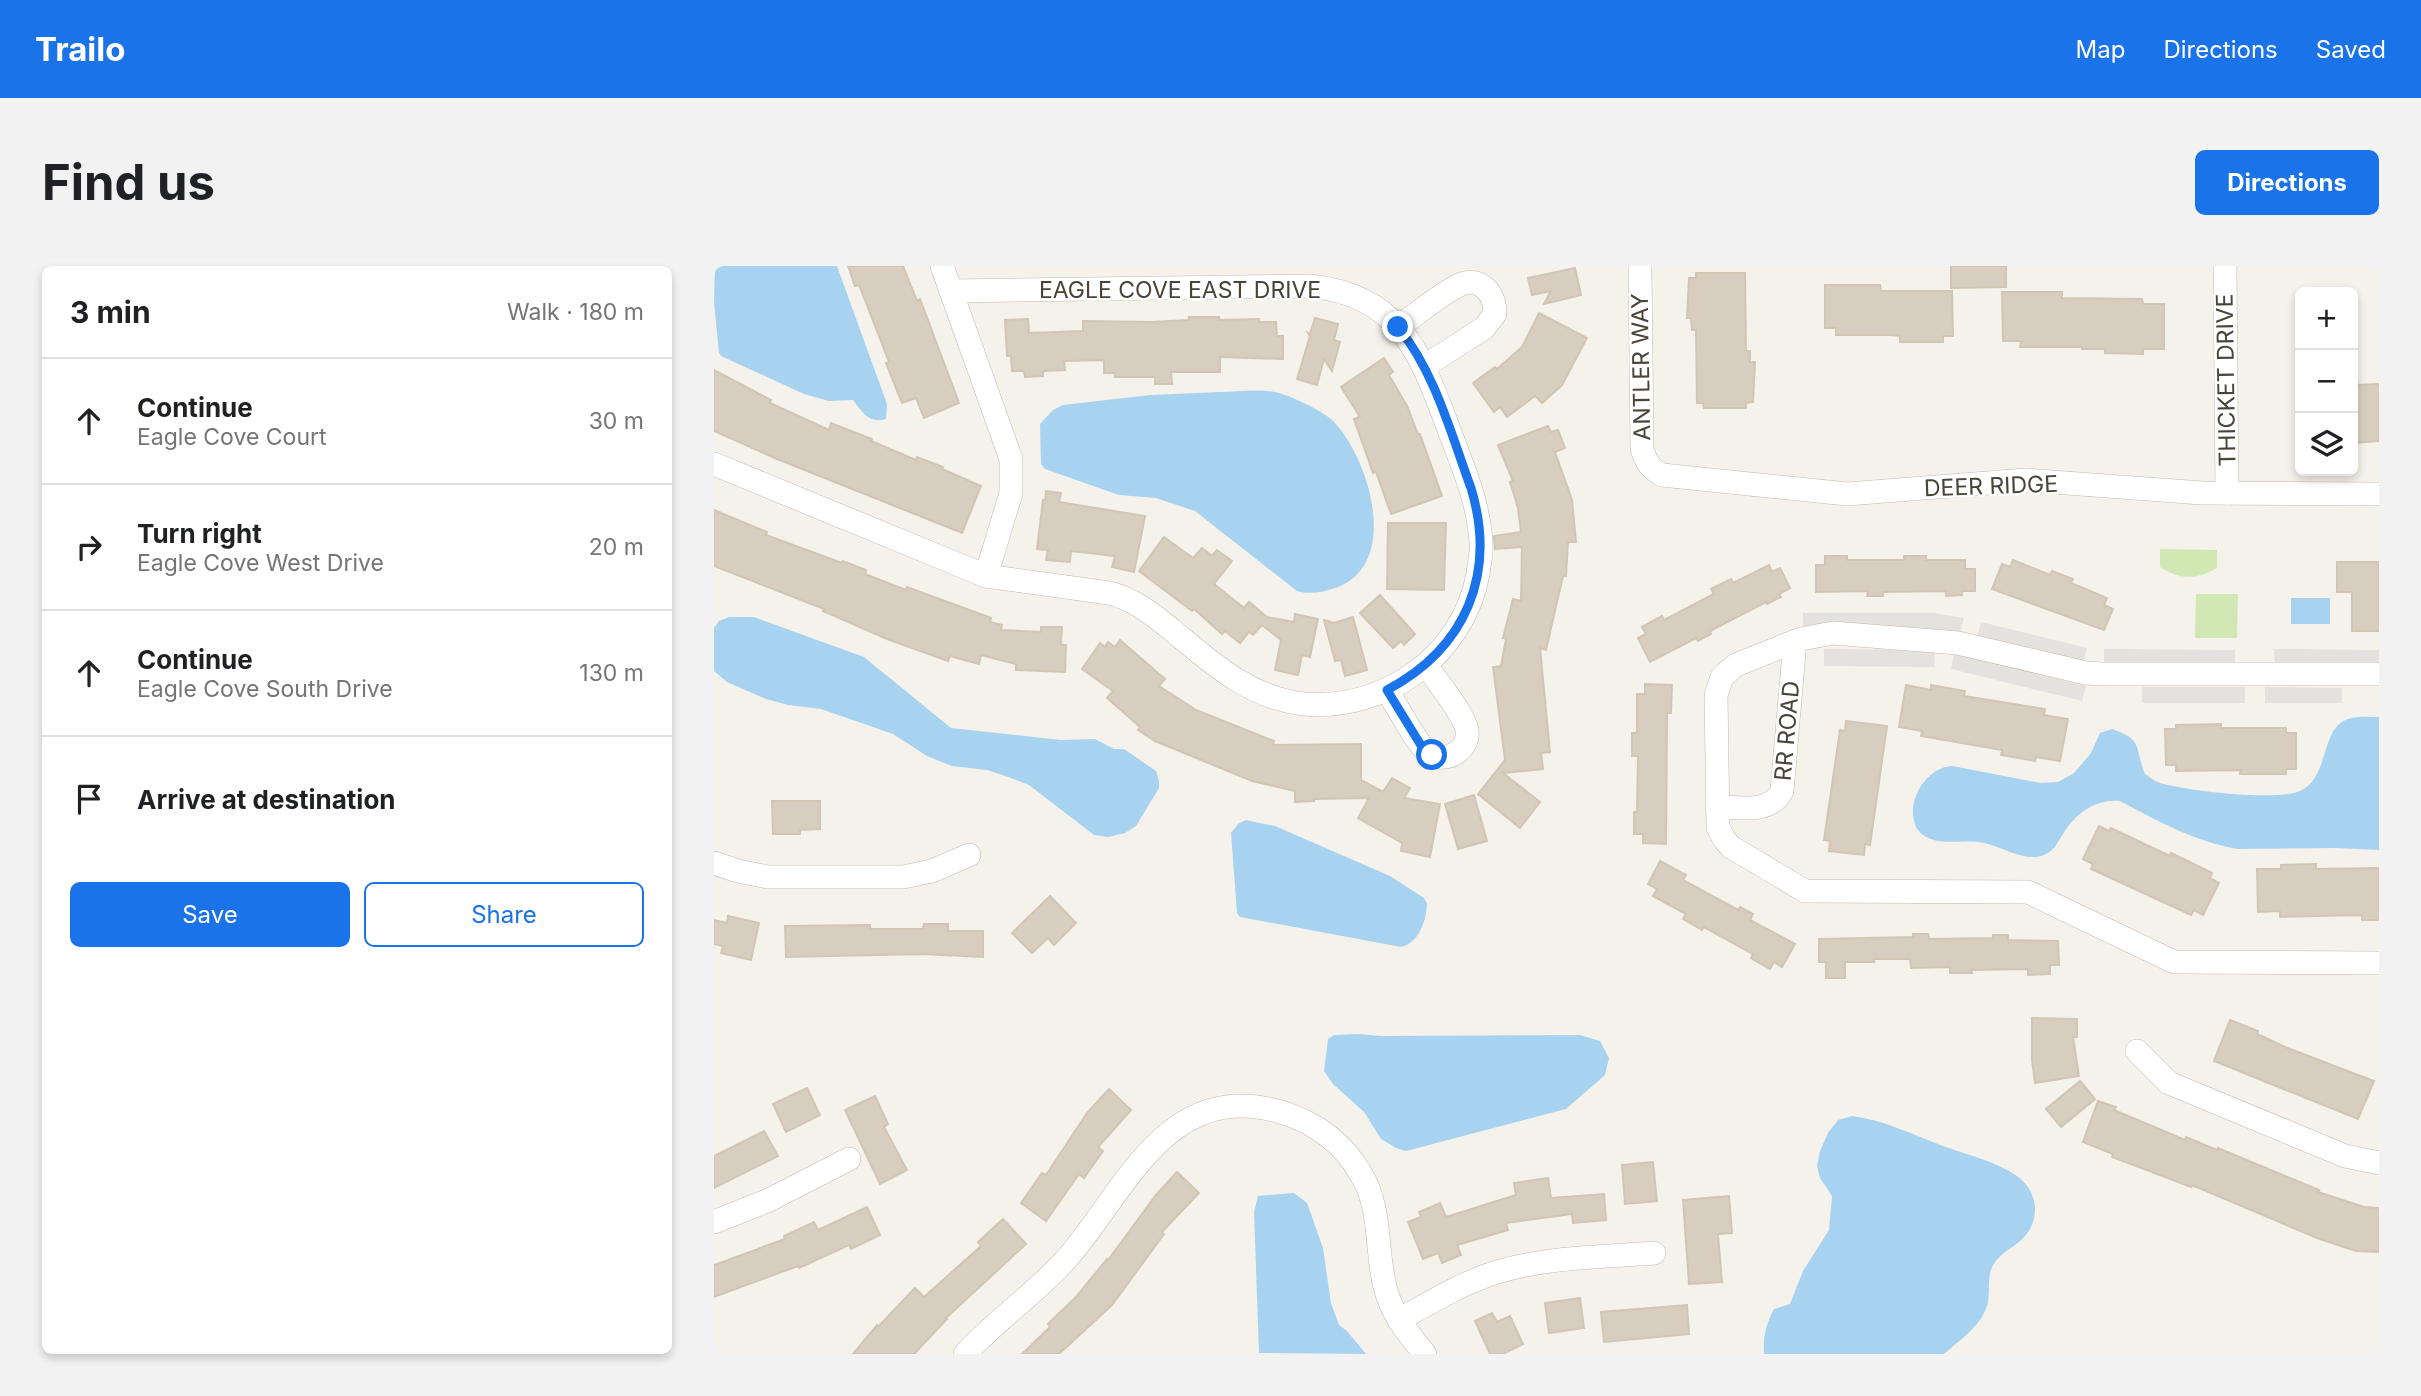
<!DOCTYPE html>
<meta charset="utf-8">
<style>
:root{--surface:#fff;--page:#f2f2f2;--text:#202124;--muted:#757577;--line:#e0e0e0;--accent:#1a73e8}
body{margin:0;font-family:Inter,sans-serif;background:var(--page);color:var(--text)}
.controls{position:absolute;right:21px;top:21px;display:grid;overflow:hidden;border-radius:10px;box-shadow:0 4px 10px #0003}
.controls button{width:63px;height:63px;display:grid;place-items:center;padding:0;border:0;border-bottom:2px solid var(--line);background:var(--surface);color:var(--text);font:35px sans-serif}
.stop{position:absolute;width:21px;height:21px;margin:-16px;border:5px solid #1a73e8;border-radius:50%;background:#fff}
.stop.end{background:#1a73e8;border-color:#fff;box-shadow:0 2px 7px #0008}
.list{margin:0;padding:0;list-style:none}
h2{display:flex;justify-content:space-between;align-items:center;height:91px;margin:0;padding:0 28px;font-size:30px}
h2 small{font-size:23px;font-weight:400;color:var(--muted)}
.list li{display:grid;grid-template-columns:46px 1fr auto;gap:21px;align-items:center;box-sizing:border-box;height:126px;padding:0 28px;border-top:2px solid var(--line)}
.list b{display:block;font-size:26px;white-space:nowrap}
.list p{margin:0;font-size:23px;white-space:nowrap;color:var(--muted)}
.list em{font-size:23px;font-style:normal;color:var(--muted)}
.actions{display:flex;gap:14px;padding:21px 28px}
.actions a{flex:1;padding:16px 0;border:2px solid var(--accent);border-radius:10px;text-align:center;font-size:24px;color:var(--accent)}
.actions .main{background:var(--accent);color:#fff}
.icon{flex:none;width:38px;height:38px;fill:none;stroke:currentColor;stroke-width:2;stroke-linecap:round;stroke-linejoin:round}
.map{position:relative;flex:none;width:1665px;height:1088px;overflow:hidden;border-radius:10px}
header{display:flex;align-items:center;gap:42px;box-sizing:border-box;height:98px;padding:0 35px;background:var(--accent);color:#fff}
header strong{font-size:33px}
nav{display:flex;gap:38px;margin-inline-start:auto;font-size:24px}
.intro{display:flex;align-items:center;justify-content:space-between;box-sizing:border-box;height:168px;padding:0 42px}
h1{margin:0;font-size:49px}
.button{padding:18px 32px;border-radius:10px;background:var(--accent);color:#fff;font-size:24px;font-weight:700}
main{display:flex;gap:42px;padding:0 42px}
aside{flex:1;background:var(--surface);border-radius:10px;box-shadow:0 4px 10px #0003}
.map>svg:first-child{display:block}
.green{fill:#d1e8b4}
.parking{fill:#e4e2df}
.water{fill:#a8d3f0}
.building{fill:#d7cec0;stroke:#d1c6b3;stroke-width:2}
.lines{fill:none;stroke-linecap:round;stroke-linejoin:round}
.street-casing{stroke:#c1baad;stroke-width:24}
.street{stroke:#fff;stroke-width:23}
.route{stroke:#1a73e8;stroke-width:9}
.labels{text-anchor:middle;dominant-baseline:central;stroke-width:5;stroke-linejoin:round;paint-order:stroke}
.street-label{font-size:23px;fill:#494338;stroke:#fff}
</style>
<header>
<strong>Trailo</strong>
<nav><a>Map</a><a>Directions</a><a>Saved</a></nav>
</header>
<div class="intro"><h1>Find us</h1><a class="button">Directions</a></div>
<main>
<aside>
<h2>3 min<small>Walk · 180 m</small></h2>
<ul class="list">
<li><svg class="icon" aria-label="ahead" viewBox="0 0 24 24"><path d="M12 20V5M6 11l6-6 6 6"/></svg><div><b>Continue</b><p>Eagle Cove Court</p></div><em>30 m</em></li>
<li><svg class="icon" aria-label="right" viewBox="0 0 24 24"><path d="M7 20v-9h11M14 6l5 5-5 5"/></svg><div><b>Turn right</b><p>Eagle Cove West Drive</p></div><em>20 m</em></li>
<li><svg class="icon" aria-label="ahead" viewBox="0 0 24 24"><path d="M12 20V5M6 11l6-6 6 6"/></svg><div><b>Continue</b><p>Eagle Cove South Drive</p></div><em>130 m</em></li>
<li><svg class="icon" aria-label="arrive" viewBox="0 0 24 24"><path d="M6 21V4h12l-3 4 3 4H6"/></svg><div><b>Arrive at destination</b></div></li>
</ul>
<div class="actions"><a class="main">Save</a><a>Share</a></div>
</aside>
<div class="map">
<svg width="1665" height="1088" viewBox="0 0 1665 1088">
<rect width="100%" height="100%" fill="#f5f2eb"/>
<g class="green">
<path d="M 1446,283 L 1503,284 L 1503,302 C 1482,314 1466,314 1446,301 Z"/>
<polygon points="1482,328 1524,328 1523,372 1481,372"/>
</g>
<g class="parking">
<polygon points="1089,347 1219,347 1250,352 1246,367 1089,364"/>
<polygon points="1267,356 1373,382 1369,398 1263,372"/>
<polygon points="1110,383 1221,384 1220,401 1110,400"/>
<polygon points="1390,383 1521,384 1521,400 1390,399"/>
<polygon points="1560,383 1665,384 1665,400 1561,400"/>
<polygon points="1240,387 1372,420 1368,435 1237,403"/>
<rect x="1428" y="421" width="103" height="16"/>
<polygon points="1551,421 1628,422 1628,437 1551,437"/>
</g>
<g class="water">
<path d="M 1,0 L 123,0 L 173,138 L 172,153 C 155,158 148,146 139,134 L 115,135 L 90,128 L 7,90 L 5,87 L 0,36 Z"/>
<path d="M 506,126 C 524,126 547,122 565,127 C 577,130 608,145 617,153 C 654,188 688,296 624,321 C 610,326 597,329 583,325 L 481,245 L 442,232 L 405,229 L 331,203 L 327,198 L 326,158 L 339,144 L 349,139 L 436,129 Z"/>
<rect x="1577" y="332" width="39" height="26"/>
<polygon points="15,351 40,351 150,391 237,462 347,474 381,473 400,483 410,483 442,505 445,515 445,522 422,560 411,567 394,571 380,569 315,519 297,512 273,504 238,500 213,490 179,468 107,443 74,439 52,433 13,416 0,405 0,362 5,355"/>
<path d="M 1665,451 L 1665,584 L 1622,582 L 1524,583 C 1482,576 1443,555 1406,535 C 1381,533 1362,547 1349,568 C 1344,575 1341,584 1332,588 C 1314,598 1289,581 1270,577 C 1253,573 1233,579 1217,573 C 1208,570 1202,564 1200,555 C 1194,531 1214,501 1238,500 L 1327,517 L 1344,516 L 1360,507 L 1377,487 L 1386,467 L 1398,463 C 1430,474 1420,481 1431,508 C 1437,512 1443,517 1450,518 C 1476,525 1566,536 1588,524 C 1614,510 1607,470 1628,456 C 1638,449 1653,451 1665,451 Z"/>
<path d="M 532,554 L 561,560 L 676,610 L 710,632 L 713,638 C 712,655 705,677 687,681 L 526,651 L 523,647 L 517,567 L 524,558 Z"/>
<polygon points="644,768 667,770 866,769 886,775 895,792 891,809 852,843 692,885 682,882 667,873 650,846 619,818 610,805 614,773 620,769"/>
<path d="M 1138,850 C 1170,854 1200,869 1229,880 C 1254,889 1281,895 1303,910 C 1316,919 1324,936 1320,952 C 1314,979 1291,980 1279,999 C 1273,1010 1276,1024 1274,1036 C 1269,1059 1247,1073 1230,1088 L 1050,1088 C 1049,1070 1052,1058 1060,1043 L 1076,1038 L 1089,1005 L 1115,964 L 1118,930 L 1106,912 L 1103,900 L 1106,885 L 1114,867 L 1124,854 Z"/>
<polygon points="580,927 593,937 609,982 617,1037 625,1059 633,1065 652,1088 545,1087 540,946 544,930"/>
</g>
<g class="building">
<polygon points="134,0 189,0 203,35 206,33 245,137 210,152 202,132 188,137 172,97 175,96 145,19 141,20"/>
<polygon points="1237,0 1292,0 1292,21 1237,22"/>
<polygon points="861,2 867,29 830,38 837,25 818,29 814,12"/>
<polygon points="982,7 1031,7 1032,85 1036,85 1036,96 1041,96 1039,136 1032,137 1032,142 990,142 989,137 983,137 982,64 978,64 977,52 973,52 975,12 982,12"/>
<polygon points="1111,19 1166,19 1167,25 1238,25 1239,70 1229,70 1229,76 1186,76 1186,70 1176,69 1122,69 1122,62 1111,62"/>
<polygon points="1288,26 1348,26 1348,32 1428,33 1429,38 1450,38 1450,83 1429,83 1429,88 1391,87 1391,83 1368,83 1368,81 1306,81 1307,75 1289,75"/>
<polygon points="825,47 873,72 848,119 828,137 821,130 793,151 786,141 780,146 759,117 781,101 783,103 808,81"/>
<polygon points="475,51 505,51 505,54 545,53 545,56 562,56 563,70 569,70 569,93 506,91 506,106 457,106 458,118 441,118 441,111 401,111 401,107 390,107 390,94 350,95 351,104 329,105 329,110 311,111 310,105 298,105 297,90 293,90 291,54 314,53 315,67 369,65 369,55 438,56 475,54"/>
<polygon points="601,52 624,58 620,74 626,76 618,105 610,93 603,119 583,113 596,70 594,67 596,68"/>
<polygon points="670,92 679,106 675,109 693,140 704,168 706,168 728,230 677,248 662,206 659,207 640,153 646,151 627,121"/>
<polygon points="0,104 57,134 56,137 115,164 117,157 158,173 157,175 202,194 203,191 229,201 228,203 267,220 248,267 63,193 0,165"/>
<polygon points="1665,118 1665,175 1639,177 1639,119"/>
<polygon points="834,160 837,166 844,164 851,182 841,186 858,234 862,276 854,276 852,310 849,310 832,384 826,382 836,486 827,487 829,503 789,507 826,536 806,562 764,528 791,494 779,401 787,400 792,373 789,372 799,333 807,335 808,281 781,283 780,270 807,266 804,242 796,216 799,215 784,179"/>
<polygon points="332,225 347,227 345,236 431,250 420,306 398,301 401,290 357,285 356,296 332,294 334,284 323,283 329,234 331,234"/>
<polygon points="0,244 53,266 52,269 128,297 129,295 152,304 151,308 192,324 193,321 277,352 276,356 288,359 287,364 327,366 327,361 348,361 347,379 352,379 351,406 302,404 302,398 267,389 265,398 236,390 234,395 173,373 109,345 110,343 0,300"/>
<polygon points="674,257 732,257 730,324 673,323"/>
<polygon points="450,271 479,292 488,282 498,290 503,284 518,295 500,318 530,342 535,336 553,351 580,356 581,348 604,353 596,391 588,389 584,409 561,404 567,374 548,359 539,369 535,366 526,377 511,365 508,368 480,343 478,345 425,305"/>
<polygon points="1111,290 1133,290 1133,294 1190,294 1190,290 1212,290 1212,294 1251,294 1251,303 1261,303 1261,325 1248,325 1248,329 1232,330 1232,325 1169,326 1169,330 1153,330 1154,325 1102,326 1102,299 1111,299"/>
<polygon points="1299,294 1336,309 1338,305 1359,313 1357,317 1393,332 1390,339 1399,343 1390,364 1278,323 1288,298 1296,301"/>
<polygon points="1623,296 1665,296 1665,365 1638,365 1638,326 1623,326"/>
<polygon points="1055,299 1058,306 1066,302 1076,322 1065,328 1067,331 1053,338 1052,336 996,365 997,368 984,375 982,372 936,396 924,372 932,368 928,361 948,350 950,354 1000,328 997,323 1017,313 1019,317"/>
<polygon points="666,329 701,368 690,379 687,375 679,382 646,347"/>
<polygon points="639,351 653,404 631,410 627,394 621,395 610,354 620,357"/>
<polygon points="406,374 451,413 445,420 482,444 560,475 559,479 647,478 647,514 669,526 678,512 696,522 690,532 726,538 716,591 687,585 688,577 644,552 655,532 600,533 600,535 581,536 581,525 538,515 441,475 424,464 426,461 393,432 399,425 368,403 386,377 391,381 394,376 401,381"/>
<polygon points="931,418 958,419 957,447 953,447 952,578 929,577 929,568 920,568 920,546 923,546 924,490 918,490 918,467 923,467 923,428 931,428"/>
<polygon points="1192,419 1217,424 1217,419 1251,425 1250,430 1331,443 1330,449 1354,453 1346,495 1322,491 1321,495 1287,489 1288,484 1207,470 1208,465 1185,461"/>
<polygon points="1132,455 1173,460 1156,579 1151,578 1150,589 1115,585 1116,575 1110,574 1126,464 1131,465"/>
<polygon points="1507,458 1507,462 1572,462 1572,467 1582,467 1582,503 1572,503 1572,508 1526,508 1527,504 1462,505 1462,499 1452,499 1451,463 1462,463 1462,459"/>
<polygon points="760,529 773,575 744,583 731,538"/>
<polygon points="58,535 106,535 106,563 86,564 86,568 59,568"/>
<polygon points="1385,560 1395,565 1397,562 1456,590 1457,587 1498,607 1496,612 1505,617 1489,649 1480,644 1477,649 1377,603 1379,598 1369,593"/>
<polygon points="946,595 972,609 969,614 1024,644 1026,641 1039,648 1036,654 1081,678 1068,701 1060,696 1056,703 1037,692 1039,688 990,661 988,664 969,653 972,648 939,630 943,623 934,618"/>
<polygon points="1602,598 1602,603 1665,602 1665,654 1648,654 1648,649 1566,651 1566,645 1544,646 1543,603 1567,603 1567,599"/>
<polygon points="336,630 362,657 340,679 334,672 318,687 298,667"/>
<polygon points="14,650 45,657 37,694 7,687 9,680 0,678 0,654 13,657"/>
<polygon points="210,658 234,658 234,665 269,665 269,691 209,688 72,691 71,660 156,659 156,663 209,663"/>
<polygon points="1199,668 1214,668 1215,673 1279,672 1279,669 1294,669 1294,674 1344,675 1345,699 1336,699 1336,708 1314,709 1314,703 1257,704 1258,707 1236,707 1236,701 1197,702 1196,693 1160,693 1160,696 1131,696 1131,712 1112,712 1112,696 1105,696 1105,673 1199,671"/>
<polygon points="1318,752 1363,753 1363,771 1359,771 1365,810 1321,817 1318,794"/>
<polygon points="1516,754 1544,765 1543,768 1571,781 1660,815 1644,853 1500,795"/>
<polygon points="1366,815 1381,833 1347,861 1332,843"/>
<polygon points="93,822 106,849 72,866 59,838"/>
<polygon points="395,823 417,844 384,881 389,885 370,912 365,908 332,955 307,937 328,907 332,909 373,847"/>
<polygon points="161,830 174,858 170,861 193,904 166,918 131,844"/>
<polygon points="1384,835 1402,841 1400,844 1471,874 1472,871 1503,884 1504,882 1605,924 1604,926 1650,941 1665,942 1665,986 1642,985 1603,972 1478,919 1477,921 1398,891 1399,888 1369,876"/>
<polygon points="50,865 64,890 0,922 0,890"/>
<polygon points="939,896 943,935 911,938 908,899"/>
<polygon points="463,906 485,927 448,966 450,968 398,1039 345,1088 308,1088 336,1061 334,1058 362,1031 393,993 394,994 442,929"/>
<polygon points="834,912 837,932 890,928 892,954 859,957 858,948 792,957 794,964 743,979 747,989 728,997 724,987 709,993 694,956 707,951 705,946 726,937 732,951 802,929 800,917"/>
<polygon points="1015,930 1018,967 1004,968 1008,1016 975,1018 969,934"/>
<polygon points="153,941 166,969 137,983 135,979 85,1002 84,1000 0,1031 0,999 71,973 70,970 100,956 104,964"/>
<polygon points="289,953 312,978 232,1052 233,1053 200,1088 139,1088 163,1059 164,1061 201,1022 210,1031 267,980 264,976"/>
<polygon points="866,1032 870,1062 835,1067 831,1037"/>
<polygon points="973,1039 975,1068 890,1076 887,1046"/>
<polygon points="778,1047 783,1056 796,1050 809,1078 789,1088 776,1088 761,1055"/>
</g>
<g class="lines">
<defs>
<g id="street">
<polyline points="228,0 297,193 297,227 272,310"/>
<path d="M 926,0 L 928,182 C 931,195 936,202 948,209 L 1133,228 L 1312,214 L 1488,227 L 1665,228"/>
<polyline points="1511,0 1513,227"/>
<path d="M 684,61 C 703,48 724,30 745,19 C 767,9 781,28 781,48 L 770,62 L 711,100"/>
<path d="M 0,198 L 272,310 L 395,327 C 420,333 438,348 458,364 C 498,397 535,432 590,438 C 671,445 749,390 764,308 C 765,298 768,288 767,277 C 765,236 748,199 734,161 C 706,87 686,29 596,20 L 237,25"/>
<polyline points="1665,408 1387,408 1372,407 1244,377 1119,367 1087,373 1022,399 1008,411 1002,429 1004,561 1010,573 1017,581 1091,625 1314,626 1460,696 1665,697"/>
<path d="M 673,424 C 682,438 704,481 716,488 C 732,498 756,484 753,464 C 750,448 722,414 712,399"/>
<path d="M 1003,541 C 1027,541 1056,548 1068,525 L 1081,375"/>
<polyline points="0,597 24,605 54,611 189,611 218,605 255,589"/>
<polyline points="1423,785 1455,817 1631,890 1665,897"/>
<polyline points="0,956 55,934 135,893"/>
<path d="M 685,1054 C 717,1036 748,1017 783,1006 C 833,991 887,991 940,987"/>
<path d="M 251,1088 C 283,1053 324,1026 355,990 C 414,921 455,811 570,847 C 602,857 630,878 647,908 C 670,946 660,990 674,1031 C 682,1053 696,1070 711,1088"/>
</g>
</defs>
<use href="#street" class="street-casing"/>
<use href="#street" class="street"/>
</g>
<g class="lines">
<path class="route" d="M 684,61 C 721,106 737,168 757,222 C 783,308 752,382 673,424 L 708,481 L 718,489"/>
</g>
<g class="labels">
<g class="street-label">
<text x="466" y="24">EAGLE COVE EAST DRIVE</text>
<text transform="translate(927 101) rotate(-91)">ANTLER WAY</text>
<text transform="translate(1512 114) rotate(-91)">THICKET DRIVE</text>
<text transform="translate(1277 220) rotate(-2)">DEER RIDGE</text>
<text transform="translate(1073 465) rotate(-85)">RR ROAD</text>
</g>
</g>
</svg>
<div class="controls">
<button>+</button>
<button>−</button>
<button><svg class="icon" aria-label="layers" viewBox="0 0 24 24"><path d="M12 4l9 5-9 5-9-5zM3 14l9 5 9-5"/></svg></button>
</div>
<div class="stop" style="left:718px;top:489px"></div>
<div class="stop end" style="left:684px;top:61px"></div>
</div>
</main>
